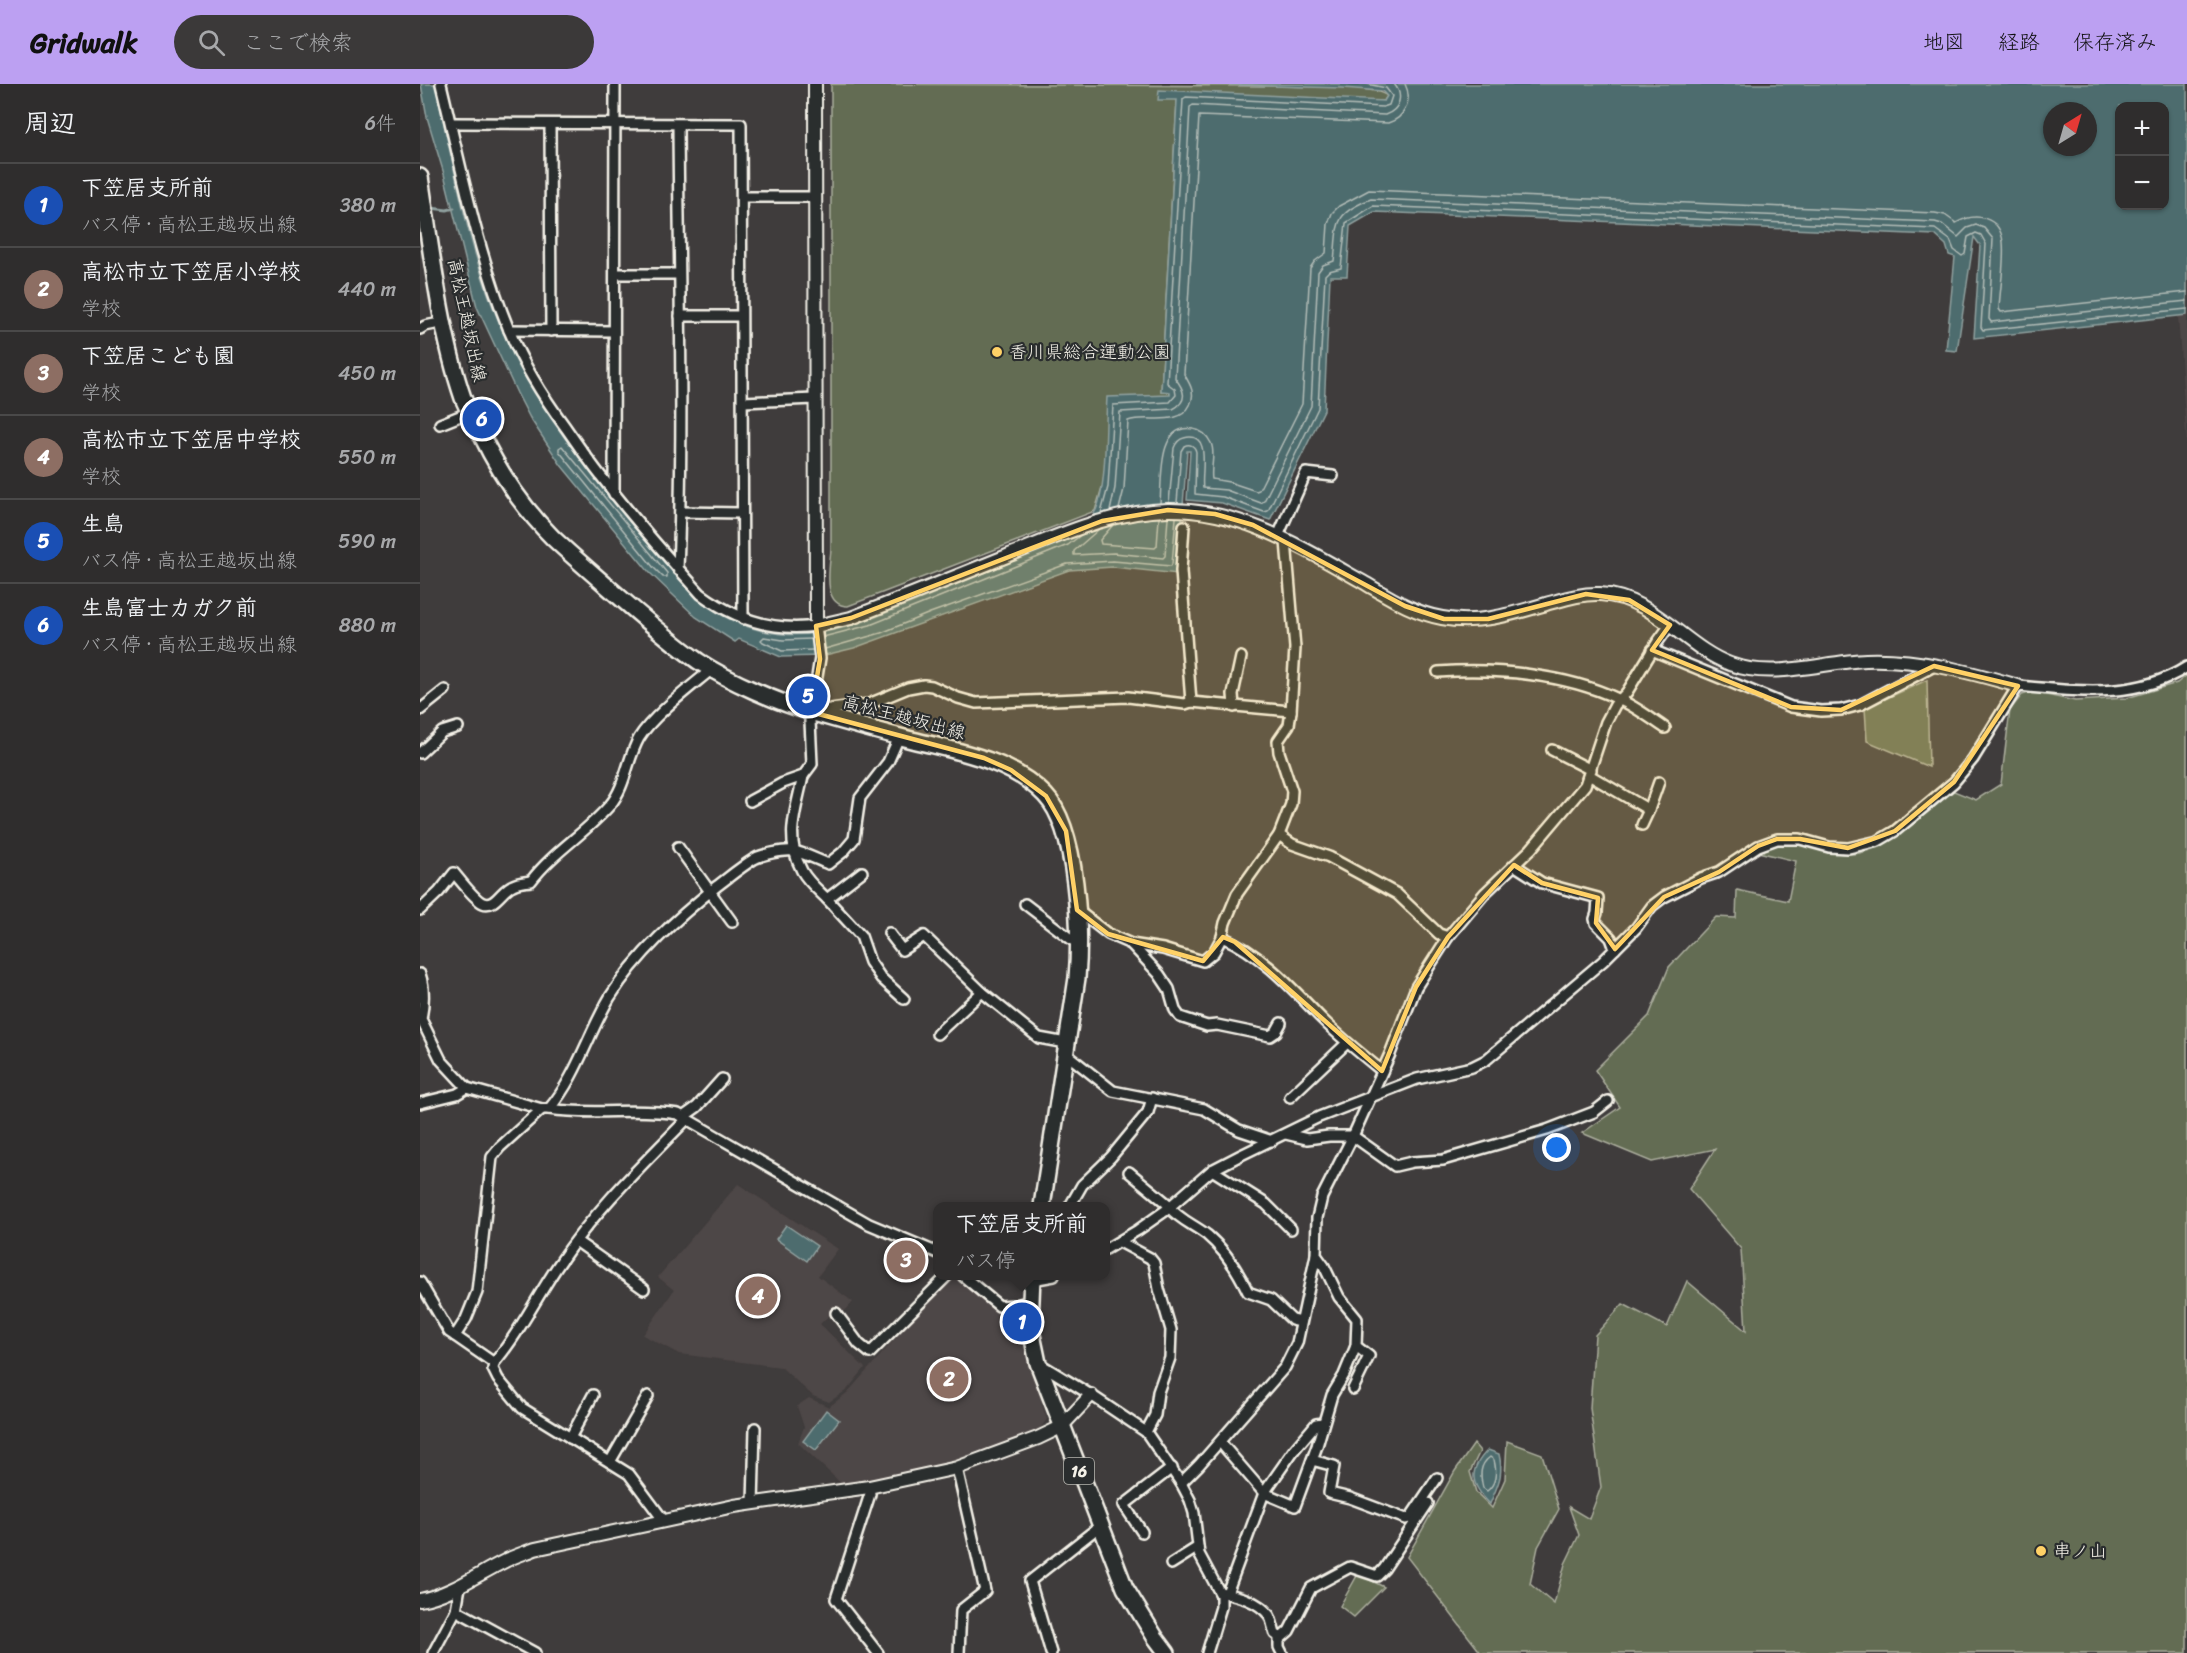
<!DOCTYPE html>
<html lang="ja">
<meta charset="utf-8">
<style>
:root{--surface:#2f2d2d;--page:#3b3939;--text:#f1f3f6;--muted:#a7a8aa;--line:#4a4949;--accent:#bca0f2}
body{margin:0;font-family:Sriracha,"Klee One",sans-serif;background:var(--page);color:var(--text)}
.controls{position:absolute;right:18px;top:18px;display:grid;overflow:hidden;border-radius:12px;box-shadow:0 2px 4px #0004}
.controls button{width:54px;height:54px;display:grid;place-items:center;padding:0;border:0;border-bottom:2px solid var(--line);background:var(--surface);color:var(--text);font:30px sans-serif}
.compass{position:absolute;left:1623px;top:18px;width:54px;height:54px;border-radius:50%;background:var(--surface);box-shadow:0 2px 4px #0004;rotate:37deg}
.you{position:absolute;left:1137px;top:1064px;width:21px;height:21px;margin:-15px;border:4px solid #fff;border-radius:50%;background:#1a73e8;box-shadow:0 0 0 9px #1a73e833}
.badge{display:grid;place-items:center;width:39px;height:39px;border-radius:50%;background:var(--accent);color:#fff;font-size:20px;font-weight:700}
.pin{position:absolute;translate:-50% -50%;border:3px solid #fff;box-shadow:0 2px 6px #0006}
.popup{position:absolute;left:513px;top:1118px;width:177px;height:78px;box-sizing:border-box;display:grid;place-content:center;border-radius:12px;background:var(--surface);filter:drop-shadow(0 2px 4px #0005);font-size:20px;white-space:nowrap;color:var(--muted)}
.popup b{font-size:22px;color:var(--text)}
.popup::after{content:'';position:absolute;left:50%;top:100%;margin-left:-12px;border:12px solid transparent;border-top-color:var(--surface)}
.list{margin:0;padding:0;list-style:none}
h2{display:flex;justify-content:space-between;align-items:center;height:78px;margin:0;padding:0 24px;font-size:26px}
h2 small{font-size:20px;font-weight:400;color:var(--muted)}
.list li{display:grid;grid-template-columns:39px 1fr auto;gap:18px;align-items:center;box-sizing:border-box;height:84px;padding:0 24px;border-top:2px solid var(--line)}
.list b{display:block;font-size:22px;white-space:nowrap}
.list p{margin:0;font-size:20px;white-space:nowrap;color:var(--muted)}
.list em{font-size:20px;font-style:normal;color:var(--muted)}
.icon{flex:none;width:33px;height:33px;fill:none;stroke:currentColor;stroke-width:2;stroke-linecap:round;stroke-linejoin:round}
.map{position:relative;flex:none;width:1767px;height:1569px;overflow:hidden}
header{display:flex;align-items:center;gap:36px;box-sizing:border-box;height:84px;padding:0 30px;background:var(--accent);color:#111}
header strong{font-size:28px}
nav{display:flex;gap:33px;margin-inline-start:auto;font-size:21px}
.search{width:420px;height:54px;background:var(--page);display:flex;align-items:center;gap:15px;box-sizing:border-box;padding:0 21px;border-radius:33px;color:var(--muted);font-size:22px}
main{display:flex}
aside{flex:1;background:var(--surface)}
.map>svg:first-child{display:block}
.built{fill:#4e4646}
.green{fill:#636c53;stroke:#acae9e;stroke-width:1.5}
.water{fill:#4e6c6e;stroke:#90a19f;stroke-width:1.5;fill-rule:evenodd}
.lines{fill:none;stroke-linecap:round;stroke-linejoin:round}
.shore{stroke:#b2bcb7;stroke-width:1.5}
.stream{stroke:#90a19f;stroke-width:3}
.minor-casing{stroke:#f4f1e8;stroke-width:14}
.tertiary-casing{stroke:#f4f1e8;stroke-width:16}
.primary-casing{stroke:#f4f1e8;stroke-width:20}
.minor{stroke:#2a2d2e;stroke-width:9}
.tertiary{stroke:#2a2d2e;stroke-width:12}
.primary{stroke:#2a2d2e;stroke-width:15}
.marked{fill:#ffd166;fill-opacity:0.2;stroke:#ffd166;stroke-width:4.5;stroke-linejoin:round}
.poi-dot{fill:#ffd166;stroke:#2a2d2e;stroke-width:2}
.labels{text-anchor:middle;dominant-baseline:central;stroke-width:4.5;stroke-linejoin:round;paint-order:stroke}
.shield{fill:#2a2d2e;stroke:#b7b6b0;stroke-width:1.5}
.shield-label{font-size:16px;font-weight:bold;fill:#f4f1e8}
.street-label{font-size:18px;fill:#f4f1e8;stroke:#2a2d2e}
.poi-label{font-size:18px;fill:#f4f1e8;stroke:#2a2d2e;text-anchor:start}
</style>
<header>
<strong>Gridwalk</strong>
<div class="search"><svg class="icon" aria-label="search" viewBox="0 0 24 24"><circle cx="10" cy="10" r="6"/><path d="M15 15l6 6"/></svg>ここで検索</div>
<nav><a>地図</a><a>経路</a><a>保存済み</a></nav>
</header>
<main>
<aside>
<h2>周辺<small>6件</small></h2>
<ul class="list">
<li><span class="badge" style="background:#1a4fb4">1</span><div><b>下笠居支所前</b><p>バス停 · 高松王越坂出線</p></div><em>380 m</em></li>
<li><span class="badge" style="background:#8d6e63">2</span><div><b>高松市立下笠居小学校</b><p>学校</p></div><em>440 m</em></li>
<li><span class="badge" style="background:#8d6e63">3</span><div><b>下笠居こども園</b><p>学校</p></div><em>450 m</em></li>
<li><span class="badge" style="background:#8d6e63">4</span><div><b>高松市立下笠居中学校</b><p>学校</p></div><em>550 m</em></li>
<li><span class="badge" style="background:#1a4fb4">5</span><div><b>生島</b><p>バス停 · 高松王越坂出線</p></div><em>590 m</em></li>
<li><span class="badge" style="background:#1a4fb4">6</span><div><b>生島富士カガク前</b><p>バス停 · 高松王越坂出線</p></div><em>880 m</em></li>
</ul>
</aside>
<div class="map">
<svg width="1767" height="1569" viewBox="0 0 1767 1569">
<rect width="100%" height="100%" fill="#3f3c3c"/>
<filter id="ink" filterUnits="userSpaceOnUse"><feTurbulence type="fractalNoise" baseFrequency=".0167" numOctaves="2"/><feDisplacementMap in="SourceGraphic" scale="12" xChannelSelector="R" yChannelSelector="G"/><feConvolveMatrix kernelMatrix="1 2 1 2 8 2 1 2 1" color-interpolation-filters="sRGB"/></filter>
<g filter="url(#ink)">
<g class="built">
<polygon points="1767,231 1767,365 1758,232"/>
<polygon points="318,1100 418,1165 398,1192 433,1218 425,1227 418,1223 400,1240 445,1284 427,1306 409,1318 393,1312 361,1283 259,1270 223,1251 254,1206 238,1193"/>
<polygon points="540,1194 601,1247 625,1315 621,1318 627,1335 615,1351 536,1382 425,1403 378,1359 384,1343 377,1322 389,1314 409,1323 428,1308 528,1195"/>
</g>
<g class="green">
<path d="M 411,0 C 562,0 713,0 864,2 C 883,3 955,1 967,12 L 964,17 L 757,16 L 741,307 L 750,308 L 750,312 L 682,403 L 675,427 L 428,522 C 401,522 410,482 411,465 Z"/>
<path d="M 1767,591 L 1767,1569 L 1061,1569 L 987,1473 L 1035,1387 L 1054,1360 L 1060,1367 L 1050,1388 L 1056,1408 L 1072,1424 L 1085,1395 L 1087,1357 L 1122,1370 L 1139,1425 L 1118,1463 L 1110,1500 L 1134,1520 L 1145,1480 L 1159,1451 L 1149,1423 L 1169,1435 L 1181,1403 L 1170,1324 L 1175,1251 L 1203,1220 L 1247,1243 L 1267,1197 L 1326,1247 L 1321,1165 L 1269,1105 L 1295,1065 L 1232,1078 L 1162,1049 L 1200,1023 L 1175,986 L 1229,932 L 1249,883 L 1296,833 L 1316,834 L 1317,806 L 1368,817 L 1376,777 L 1338,768 C 1344,765 1352,759 1359,758 C 1379,755 1406,770 1428,770 C 1466,770 1505,729 1534,707 L 1556,716 L 1581,700 L 1590,626 L 1602,611 L 1612,608 L 1655,617 L 1707,614 L 1757,599 Z"/>
<polygon points="1507,596 1509,683 1447,657 1445,624"/>
<polygon points="938,1490 964,1503 934,1533 920,1522"/>
</g>
<g class="water">
<path d="M 1,0 L 15,0 C 34,81 48,166 81,243 C 115,324 172,391 228,458 C 249,482 270,511 297,528 C 315,540 340,548 362,550 C 416,555 469,527 518,508 C 561,490 603,473 646,456 C 657,448 670,438 676,426 C 687,402 685,342 687,313 L 750,311 L 750,308 L 741,307 L 757,16 L 738,16 L 739,6 L 964,17 L 967,12 L 962,7 L 922,4 L 776,0 L 1767,0 L 1767,231 L 1554,254 L 1560,161 L 1554,153 L 1537,267 L 1526,266 L 1535,173 L 1529,171 L 1526,161 L 1515,151 L 954,128 L 930,142 L 927,192 L 910,192 L 904,326 L 850,436 L 802,419 L 767,416 L 770,367 L 767,367 L 758,490 L 693,483 L 649,486 L 434,564 L 401,572 L 361,573 L 319,555 L 315,558 L 276,533 L 229,488 L 141,381 L 110,334 L 97,309 L 57,223 L 24,90 L 7,33 ZM 1700,22 L 1744,22 L 1744,122 L 1700,122 ZM 1632,27 L 1668,27 L 1668,63 L 1632,63 Z"/>
<polygon points="366,1141 397,1162 387,1177 356,1155"/>
<polygon points="406,1326 419,1336 396,1366 383,1357"/>
<path d="M 1068,1366 L 1079,1370 C 1084,1392 1078,1400 1070,1420 C 1051,1401 1047,1387 1068,1366 Z"/>
</g>
<g class="lines">
<g class="shore">
<polygon points="142,362 247,489 247,493 243,493 234,484 139,367 139,364"/>
<path d="M 740,419 C 742,397 737,338 773,345 C 781,346 787,351 791,359 C 796,370 790,384 792,395 L 809,398 L 836,407 L 839,406 L 882,320 L 890,184 L 895,177 L 906,169 L 908,140 L 912,129 L 919,122 L 949,106 L 1515,129 L 1525,131 L 1536,139 C 1555,128 1580,132 1583,158 C 1585,179 1580,204 1579,225 L 1581,228 L 1767,208"/>
<path d="M 749,419 L 754,364 C 756,359 759,355 764,354 C 793,346 780,391 783,404 L 806,406 L 841,419 L 844,417 L 891,322 L 898,188 L 903,181 L 914,177 C 918,140 912,130 951,115 L 1515,138 L 1522,140 L 1538,153 L 1547,144 L 1556,141 L 1564,144 L 1573,155 L 1569,235 L 1571,238 L 1767,217"/>
<path d="M 757,419 L 761,367 L 764,362 C 770,359 775,362 776,368 L 775,410 L 803,413 L 844,428 L 848,427 L 898,324 L 905,191 L 909,187 L 921,184 L 926,139 L 953,122 L 1515,145 L 1530,156 L 1534,166 L 1542,172 L 1545,170 L 1548,153 L 1556,149 L 1561,151 L 1566,160 L 1561,243 L 1563,246 L 1767,225"/>
<path d="M 699,425 L 704,405 L 708,337 C 727,330 759,344 770,321 C 776,309 770,300 764,290 L 779,32 L 968,39 C 985,34 993,16 985,0"/>
<path d="M 690,427 L 695,404 L 700,328 L 753,325 C 769,317 764,305 755,294 L 770,23 L 773,21 L 965,31 C 980,26 984,11 974,0"/>
<polyline points="681,429 688,403 693,321 750,318 756,311 755,305 747,299 763,15 766,13 963,23 969,21 972,12 966,4 947,0"/>
<polyline points="692,442 680,456 681,460 735,464 737,462 739,434"/>
<polyline points="678,446 654,467 654,471 694,469 743,474 745,472 748,434"/>
<polyline points="403,553 450,541 648,461 661,451"/>
<polyline points="392,555 363,556 344,553 341,556 343,558 362,567 393,566"/>
<polyline points="405,565 461,549 510,529 647,480 693,477 751,482 752,480 756,434"/>
<path d="M 1070,1373 L 1074,1376 C 1077,1388 1076,1400 1067,1407 L 1063,1404 C 1060,1392 1059,1381 1070,1373 Z"/>
</g>
<polyline class="stream" points="11,124 27,126 34,124"/>
<defs>
<g id="minor">
<path d="M 21,0 C 41,82 57,167 89,246 C 103,281 124,314 146,344 C 186,403 233,457 281,510 C 315,535 353,548 396,542 L 400,574 L 390,637 L 392,680 L 383,692 L 363,699 L 330,717"/>
<polyline points="31,39 321,40 323,535"/>
<polyline points="130,40 131,247"/>
<polyline points="322,113 390,113 395,114"/>
<polyline points="195,190 259,190"/>
<polyline points="260,232 321,232"/>
<polyline points="0,245 5,242 25,238"/>
<polyline points="89,246 194,247"/>
<polyline points="323,318 395,315"/>
<polyline points="20,340 50,328"/>
<polyline points="194,410 195,0"/>
<polyline points="260,428 321,429"/>
<polyline points="764,442 761,487 771,618"/>
<polyline points="858,452 886,389 913,392"/>
<path d="M 866,457 L 875,564 L 871,627 L 869,641 L 858,657 L 859,668 L 872,707 L 871,720 L 859,751 L 817,810 L 805,839 L 802,853 C 841,869 873,905 902,935 C 921,954 941,970 962,987"/>
<path d="M 258,485 C 264,337 259,189 258,41"/>
<polyline points="1232,566 1371,623 1401,627 1421,626 1440,621 1514,582"/>
<path d="M 1018,588 C 1076,584 1146,590 1198,615 C 1215,622 1230,634 1245,644"/>
<polyline points="814,623 813,610 821,573"/>
<polyline points="0,626 25,606"/>
<polyline points="396,627 449,620 488,604 504,601 512,602 538,614 556,619 708,613 765,620 771,618 871,627"/>
<polyline points="1132,666 1171,686"/>
<polyline points="0,669 22,648 38,643"/>
<polyline points="1169,691 1229,726 1222,741"/>
<path d="M 383,692 C 376,727 364,754 382,787 C 388,798 399,807 407,815 L 442,788"/>
<polyline points="1229,726 1239,698"/>
<polyline points="859,751 872,760 909,773 977,810 1019,850 1028,853 1065,809 1111,765 1165,701 1186,638 1195,621 1207,608 1237,559 1250,541"/>
<polyline points="258,763 312,838"/>
<polyline points="1094,781 1122,799 1178,814 1177,829 1175,835 1176,839 1191,854 1195,865"/>
<polyline points="407,815 441,852 450,878 461,894 484,915"/>
<polyline points="605,820 660,862"/>
<path d="M 0,826 L 19,808 L 34,789 C 40,796 55,816 63,819 C 75,824 82,805 93,801 C 98,798 105,798 111,797 C 133,768 166,749 190,721 C 206,702 207,675 219,654 C 232,632 272,602 292,585"/>
<polyline points="657,826 688,850 711,860 743,865 783,877 794,868 802,853"/>
<polyline points="469,849 482,866 504,852 562,908 619,954 646,959"/>
<polyline points="711,860 739,890 749,905 755,926 760,933 787,942 797,941 850,952 856,948 861,939"/>
<path d="M 0,890 C 5,905 4,920 1,935 L 21,976 L 47,1004 L 37,1010 L 0,1019"/>
<polyline points="517,950 562,908"/>
<polyline points="645,969 693,1007 784,1025 819,1046 852,1057"/>
<path d="M 47,1004 L 122,1025 L 129,1025 C 157,992 168,950 190,913 C 217,870 257,834 297,802 C 309,793 321,783 334,775 C 343,770 363,766 373,767 C 385,769 397,776 408,780 L 423,768 L 434,755 L 440,714 L 468,678 L 479,653"/>
<polyline points="870,1013 927,959"/>
<polyline points="122,1025 80,1063 72,1073 57,1208 46,1235 35,1252 74,1279 73,1285 78,1295 102,1324 209,1390 244,1437"/>
<path d="M 129,1025 C 173,1032 215,1023 258,1030 L 449,1140 L 518,1169"/>
<polyline points="263,1033 277,1023 302,995"/>
<polyline points="866,1050 887,1055 909,1052 933,1052 975,1082 992,1078 1023,1076 1127,1046 1174,1028 1188,1017"/>
<polyline points="792,1086 846,1120 871,1145"/>
<polyline points="709,1088 750,1122"/>
<polyline points="650,1122 662,1101 691,1073 728,1028 732,1014"/>
<path d="M 749,1123 C 760,1136 774,1141 787,1151 C 805,1166 818,1187 828,1208 L 851,1216 L 872,1236 L 881,1238"/>
<polyline points="156,1157 224,1205"/>
<polyline points="700,1158 730,1174 734,1179 739,1205 751,1246 750,1274 738,1308 735,1331 726,1348"/>
<path d="M 686,1165 L 718,1146 L 745,1127 L 792,1086 L 821,1071 L 899,1033 L 997,995 L 1052,983 L 1066,976 L 1183,877 L 1216,844 L 1232,822 L 1244,813 L 1281,794 L 1299,788 L 1338,762 L 1357,755 L 1380,755 L 1409,763 L 1428,764 L 1458,757 L 1475,747 L 1534,698 L 1553,675 L 1598,602 C 1657,607 1715,616 1767,583"/>
<polyline points="896,1171 904,1182 919,1213 937,1235 936,1262 949,1272 933,1305"/>
<polyline points="543,1192 579,1222 596,1221 610,1217"/>
<polyline points="612,1196 634,1192"/>
<polyline points="0,1198 29,1248 35,1252"/>
<polyline points="416,1229 439,1260 450,1269 527,1192"/>
<path d="M 74,1279 C 99,1250 117,1212 139,1180 C 175,1126 222,1081 267,1035"/>
<polyline points="620,1280 671,1311 726,1348 761,1399 770,1416 774,1429 779,1470 801,1511 801,1523 787,1569"/>
<polyline points="150,1354 173,1311"/>
<polyline points="800,1358 844,1409 875,1422 897,1362 912,1311 924,1291 936,1262"/>
<polyline points="892,1376 914,1382 909,1409 930,1414 986,1435 990,1433 996,1436"/>
<polyline points="190,1378 228,1312"/>
<polyline points="537,1384 565,1507 541,1526 539,1569"/>
<polyline points="761,1399 779,1381 865,1283 877,1259 896,1171 897,1134 902,1113 933,1052 970,970 996,903 1028,853"/>
<polyline points="449,1403 450,1410 416,1515 458,1569"/>
<polyline points="333,1420 335,1344"/>
<polyline points="990,1434 1017,1394"/>
<polyline points="722,1448 704,1421 752,1384"/>
<polyline points="751,1480 778,1463"/>
<polyline points="40,1503 36,1526 115,1569"/>
<path d="M 800,1508 C 818,1512 837,1516 849,1531 C 852,1536 853,1544 855,1550 L 861,1554 L 869,1547 L 891,1504 L 930,1483 L 957,1492 L 964,1485 L 1008,1419"/>
<polyline points="807,1509 844,1409 874,1366 896,1340 903,1339"/>
<polyline points="859,1553 859,1563 862,1569"/>
<polyline points="13,1569 36,1526"/>
<polyline points="631,1569 610,1497 680,1442"/>
</g>
<g id="tertiary">
<path d="M 395,0 L 396,542 L 431,534 C 483,514 535,493 587,472 C 638,452 691,427 748,426 C 821,425 881,463 943,498 C 969,513 993,529 1022,534 C 1058,541 1092,530 1126,520 C 1144,515 1162,509 1180,510 C 1234,513 1264,563 1310,580 C 1353,596 1402,578 1446,576 C 1497,574 1550,588 1598,602"/>
<path d="M 0,1516 C 32,1510 56,1491 85,1477 C 94,1472 105,1469 115,1465 L 314,1422 L 449,1403 L 537,1384 L 618,1354 L 641,1343 L 671,1311"/>
</g>
<g id="primary">
<path d="M 0,93 C 11,164 20,247 43,314 C 48,326 55,338 61,350 C 79,388 103,424 133,454 C 151,471 170,487 189,504 C 218,529 247,555 278,577 C 310,598 357,618 394,629 C 425,638 457,647 488,655 C 536,667 590,675 625,711 C 658,745 661,849 657,894 L 622,1122"/>
<polyline points="612,1192 610,1241 618,1279 705,1504 735,1553 747,1569"/>
</g>
</defs>
<use href="#minor" class="minor-casing"/>
<use href="#tertiary" class="tertiary-casing"/>
<use href="#primary" class="primary-casing"/>
<use href="#minor" class="minor"/>
<use href="#tertiary" class="tertiary"/>
<use href="#primary" class="primary"/>
</g>
</g>
<path class="marked" d="M 748,426 L 795,430 L 833,441 L 985,522 L 1024,535 L 1068,535 L 1166,510 L 1209,516 L 1250,541 L 1232,566 L 1371,623 L 1421,626 L 1514,582 L 1598,602 L 1534,698 L 1475,747 L 1428,764 L 1380,755 L 1357,755 L 1338,762 L 1299,788 L 1244,813 L 1195,865 L 1176,839 L 1178,814 L 1122,799 L 1094,781 L 1028,853 L 996,903 L 962,987 L 815,858 L 803,853 L 783,877 L 688,850 L 657,826 L 646,747 L 626,712 L 591,686 L 564,674 L 391,628 L 400,575 L 396,542 L 431,534 L 682,437 Z"/>
<g class="poi-dot">
<circle cx="577" cy="268" r="6"/>
<circle cx="1621" cy="1467" r="6"/>
</g>
<g class="labels">
<rect class="shield" x="644" y="1374" width="30" height="26" rx="4.5"/>
<g class="shield-label">
<text x="659" y="1387">16</text>
</g>
<g class="street-label">
<text transform="translate(47 236) rotate(78)">高松王越坂出線</text>
<text transform="translate(484 633) rotate(15)">高松王越坂出線</text>
</g>
<g class="poi-label">
<text x="589" y="268">香川県総合運動公園</text>
<text x="1633" y="1467">串ノ山</text>
</g>
</g>
</svg>
<div class="controls">
<button>+</button>
<button>−</button>
</div>
<svg class="compass" viewBox="-18 -18 36 36"><path d="M0-13l5 13h-10z" fill="#e53935"/><path d="M0 13l5-13h-10z" fill="#a7a8aa"/></svg>
<div class="you"></div>
<div class="pin badge" style="left:602px;top:1238px;background:#1a4fb4">1</div>
<div class="popup"><b>下笠居支所前</b>バス停</div>
<div class="pin badge" style="left:529px;top:1295px;background:#8d6e63">2</div>
<div class="pin badge" style="left:486px;top:1176px;background:#8d6e63">3</div>
<div class="pin badge" style="left:338px;top:1212px;background:#8d6e63">4</div>
<div class="pin badge" style="left:388px;top:612px;background:#1a4fb4">5</div>
<div class="pin badge" style="left:62px;top:335px;background:#1a4fb4">6</div>
</div>
</main>
